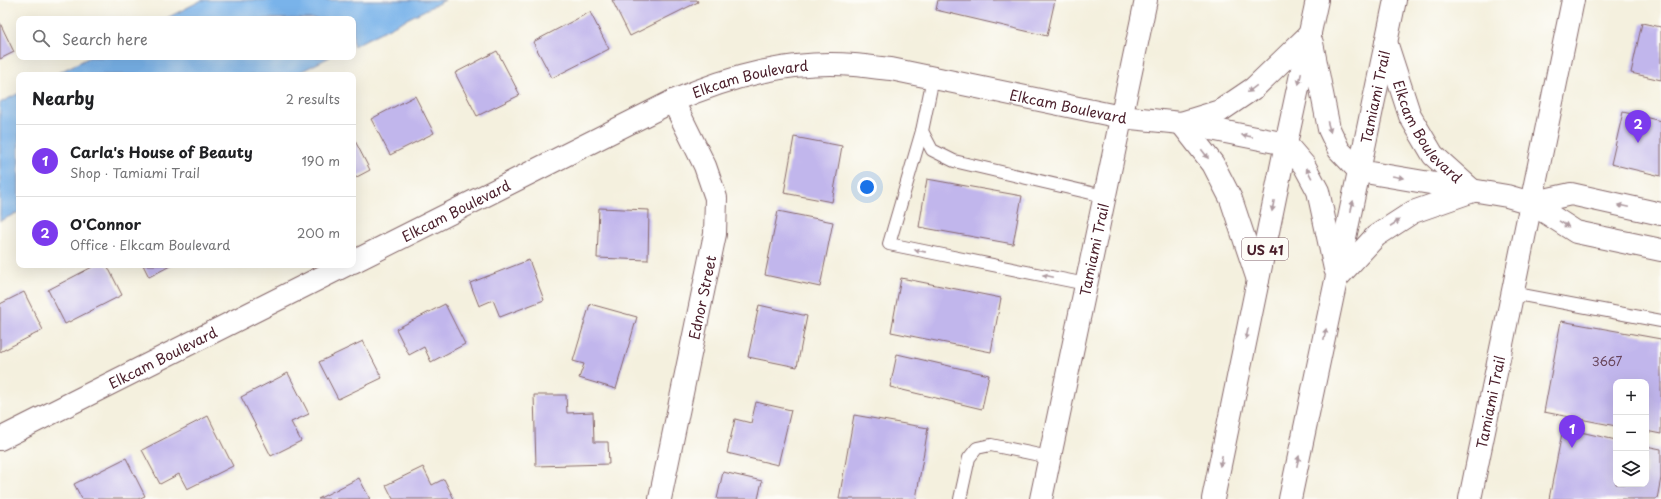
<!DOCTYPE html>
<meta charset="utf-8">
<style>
:root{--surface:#fff;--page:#f6f6f6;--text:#202124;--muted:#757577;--line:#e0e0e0;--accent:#7c3aed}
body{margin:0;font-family:"Playpen Sans",sans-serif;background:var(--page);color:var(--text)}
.controls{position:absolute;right:12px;bottom:12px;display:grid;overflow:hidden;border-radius:8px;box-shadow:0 4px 16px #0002}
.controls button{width:36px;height:36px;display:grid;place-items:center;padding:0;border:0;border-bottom:1px solid var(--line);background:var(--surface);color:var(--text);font:20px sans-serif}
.you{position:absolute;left:867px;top:187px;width:14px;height:14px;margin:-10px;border:3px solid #fff;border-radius:50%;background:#1a73e8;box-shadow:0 0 0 6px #1a73e833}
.badge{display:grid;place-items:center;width:26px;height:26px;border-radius:50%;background:var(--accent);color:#fff;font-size:13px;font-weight:700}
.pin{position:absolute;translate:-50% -33px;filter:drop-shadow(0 1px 2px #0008)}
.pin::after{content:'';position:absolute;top:21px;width:14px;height:12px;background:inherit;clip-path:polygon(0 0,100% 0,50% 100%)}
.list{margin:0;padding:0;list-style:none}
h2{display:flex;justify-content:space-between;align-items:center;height:52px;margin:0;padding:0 16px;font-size:17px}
h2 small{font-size:13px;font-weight:400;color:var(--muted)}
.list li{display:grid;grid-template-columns:26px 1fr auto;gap:12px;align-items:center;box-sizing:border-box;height:72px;padding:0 16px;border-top:1px solid var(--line)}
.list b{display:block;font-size:15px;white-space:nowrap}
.list p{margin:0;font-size:13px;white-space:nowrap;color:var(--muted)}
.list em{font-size:13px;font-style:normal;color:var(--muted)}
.icon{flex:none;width:22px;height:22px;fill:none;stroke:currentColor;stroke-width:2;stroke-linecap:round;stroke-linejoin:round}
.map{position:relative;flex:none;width:1661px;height:499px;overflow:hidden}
.search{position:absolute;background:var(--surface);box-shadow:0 4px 16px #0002;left:16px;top:16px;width:340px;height:44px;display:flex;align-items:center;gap:10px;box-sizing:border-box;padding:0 14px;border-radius:8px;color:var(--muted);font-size:15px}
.panel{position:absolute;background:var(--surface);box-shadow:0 4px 16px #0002;left:16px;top:72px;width:340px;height:196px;border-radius:8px}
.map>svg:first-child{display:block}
.water{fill:#79b3ea;stroke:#62698a}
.building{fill:#c1b6ec}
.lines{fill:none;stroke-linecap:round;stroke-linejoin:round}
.service-casing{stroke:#86686a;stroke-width:14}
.minor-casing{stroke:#86686a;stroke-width:24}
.primary-casing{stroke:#86686a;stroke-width:24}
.service{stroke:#fff;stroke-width:12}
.minor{stroke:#fff;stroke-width:22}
.primary{stroke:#fff;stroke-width:22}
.oneway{fill:#ae9aa0}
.labels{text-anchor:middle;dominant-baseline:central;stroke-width:3;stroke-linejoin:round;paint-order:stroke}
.number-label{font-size:12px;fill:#68455b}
.shield{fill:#fdfcf7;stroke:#806168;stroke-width:1}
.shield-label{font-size:13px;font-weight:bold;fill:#4a1f2b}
.street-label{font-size:14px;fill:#4a1f2b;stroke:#fdfcf7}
</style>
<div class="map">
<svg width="1661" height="499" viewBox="0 0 1661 499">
<rect width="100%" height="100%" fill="#fdfcf7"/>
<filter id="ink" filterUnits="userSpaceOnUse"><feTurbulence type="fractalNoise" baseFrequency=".025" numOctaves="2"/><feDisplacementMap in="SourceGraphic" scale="8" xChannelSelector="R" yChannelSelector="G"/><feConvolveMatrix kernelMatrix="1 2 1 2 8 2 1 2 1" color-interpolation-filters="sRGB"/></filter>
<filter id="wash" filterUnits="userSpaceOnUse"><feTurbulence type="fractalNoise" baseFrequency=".012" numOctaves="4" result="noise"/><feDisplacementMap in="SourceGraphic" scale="16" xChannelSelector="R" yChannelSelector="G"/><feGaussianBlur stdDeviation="0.9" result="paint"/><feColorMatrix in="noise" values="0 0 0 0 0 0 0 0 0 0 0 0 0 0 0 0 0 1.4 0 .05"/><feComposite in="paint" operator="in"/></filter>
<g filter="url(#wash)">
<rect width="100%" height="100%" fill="#f4f0de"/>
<g class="water">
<polygon points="202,0 445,0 353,46 353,19 165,19"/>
<polygon points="90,57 330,57 294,75 54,75"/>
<polygon points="19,93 19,212 0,221 0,103"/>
</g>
<g id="blocks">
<g class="building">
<polygon points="612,0 697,0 698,2 630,36"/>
<polygon points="938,0 1055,0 1047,36 936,10"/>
<polygon points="590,12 609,49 552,78 533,42"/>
<polygon points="0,23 14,52 0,59"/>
<polygon points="1642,23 1661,27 1661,80 1631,73"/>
<polygon points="497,51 520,95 477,116 455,73"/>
<polygon points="415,96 434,133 390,155 371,119"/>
<polygon points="1623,112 1661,121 1661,176 1611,164"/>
<polygon points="353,137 370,170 353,179"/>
<polygon points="794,137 842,146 832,202 784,193"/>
<polygon points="927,179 1022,196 1013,244 919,227"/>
<polygon points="599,208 649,210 648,260 597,258"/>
<polygon points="778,211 833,222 820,287 765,275"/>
<polygon points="529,260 544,300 500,317 493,300 479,306 470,283"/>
<polygon points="96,265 107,265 122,295 65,324 48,290"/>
<polygon points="143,265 172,265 149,277"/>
<polygon points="901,278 1001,298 991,352 891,332"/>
<polygon points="24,292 43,330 0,352 0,304"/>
<polygon points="445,304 465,344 431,362 424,347 409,355 396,329"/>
<polygon points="590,304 637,317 616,389 579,378 584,364 573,361"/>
<polygon points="759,305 807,316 797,367 748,357"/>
<polygon points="1561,321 1661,339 1661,434 1646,431 1646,382 1616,382 1616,426 1544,412"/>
<polygon points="363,341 382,378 338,399 319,362"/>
<polygon points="897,354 989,375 982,409 890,387"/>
<polygon points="288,373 309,414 291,422 301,441 271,456 241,397"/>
<polygon points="534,395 566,395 567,413 593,412 594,442 608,442 609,464 536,466"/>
<polygon points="756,402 791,410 778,465 727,453 735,419 751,423"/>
<polygon points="854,415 928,428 916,499 839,499"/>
<polygon points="208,416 233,466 187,489 179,474 160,484 142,450"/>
<polygon points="1563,428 1616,440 1616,484 1646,484 1646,446 1661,449 1661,478 1657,499 1549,499"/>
<polygon points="126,458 145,496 138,499 82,499 74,484"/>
<polygon points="423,467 432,485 444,479 454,499 393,499 386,485"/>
<polygon points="723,472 762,481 758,499 717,499"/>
<polygon points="359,478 370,499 318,499"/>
</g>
</g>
</g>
<g filter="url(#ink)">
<use href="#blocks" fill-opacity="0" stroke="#86686a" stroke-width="1"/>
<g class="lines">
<defs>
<g id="service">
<polyline points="933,78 922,131 932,150 954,161 1104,196"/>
<polyline points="922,131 889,244 1086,284"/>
<polyline points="1512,293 1661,321"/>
<polyline points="960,499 969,458 977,448 991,445 1049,457"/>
</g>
<g id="minor">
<path id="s1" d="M 1386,42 L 1410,116 L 1433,155 L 1473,191"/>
<polyline points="1181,123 1213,164 1231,199 1258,280"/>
<polyline points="1359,171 1507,196 1531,203 1576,232 1661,250"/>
<polyline points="1531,203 1571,194 1661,214"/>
<path id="s2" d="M 353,262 L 673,101 C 731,76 790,60 854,65 C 866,66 879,68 891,69 L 1121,117 L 1181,123 L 1286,144"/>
<path id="s3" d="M 0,439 L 346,265"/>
<path id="s4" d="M 660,499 L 715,234 L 716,198 L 705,166 L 673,101"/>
<path id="s5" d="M 1041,499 L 1146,0"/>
<path id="s6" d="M 1470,499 L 1573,0"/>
</g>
<g id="primary">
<polyline points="1312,43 1329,129 1339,150 1359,171"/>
<polyline points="1181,123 1220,111 1254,88 1310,34"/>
<polyline points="1286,144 1304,165 1318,191 1335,269"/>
<polyline points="1337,278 1376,236 1413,212 1473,191"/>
<polyline points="1213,499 1286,144 1317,0"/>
<path id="s7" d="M 1290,499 L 1395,0"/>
</g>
</defs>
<use href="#service" class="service-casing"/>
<use href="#minor" class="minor-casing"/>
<use href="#primary" class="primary-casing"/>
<use href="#service" class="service"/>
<use href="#minor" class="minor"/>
<use href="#primary" class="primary"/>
</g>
<defs><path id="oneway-solid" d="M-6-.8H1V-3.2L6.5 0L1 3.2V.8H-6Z"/></defs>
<g class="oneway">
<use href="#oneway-solid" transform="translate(1300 79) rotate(103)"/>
<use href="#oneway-solid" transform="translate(1252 89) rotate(143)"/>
<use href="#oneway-solid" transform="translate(1329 127) rotate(74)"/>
<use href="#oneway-solid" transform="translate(1247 136) rotate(-169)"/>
<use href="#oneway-solid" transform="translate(1205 154) rotate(53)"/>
<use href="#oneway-solid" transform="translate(1309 173) rotate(-118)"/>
<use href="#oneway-solid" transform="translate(1398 177) rotate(10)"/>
<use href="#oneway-solid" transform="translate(1273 206) rotate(101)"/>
<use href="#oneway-solid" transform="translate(1352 206) rotate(-78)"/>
<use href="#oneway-solid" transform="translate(1623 206) rotate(-168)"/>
<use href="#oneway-solid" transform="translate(1395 223) rotate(-33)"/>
<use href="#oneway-solid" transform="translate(1564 224) rotate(32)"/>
<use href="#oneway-solid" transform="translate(920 251) rotate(-169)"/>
<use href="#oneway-solid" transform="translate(1048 276) rotate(-168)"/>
<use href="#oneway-solid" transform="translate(1247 334) rotate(102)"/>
<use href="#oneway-solid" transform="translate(1325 334) rotate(-78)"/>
<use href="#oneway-solid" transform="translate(1221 461) rotate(102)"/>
<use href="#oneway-solid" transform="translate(1298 461) rotate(-78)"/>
</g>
</g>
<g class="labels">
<g class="number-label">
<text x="1607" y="361">3667</text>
</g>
<rect class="shield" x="1242" y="238" width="46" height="22" rx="3"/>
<g class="shield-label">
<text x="1265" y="249">US 41</text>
</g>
<g class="street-label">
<text stroke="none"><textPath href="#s2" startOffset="439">Elkcam Boulevard</textPath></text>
<text stroke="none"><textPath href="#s7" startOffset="411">Tamiami Trail</textPath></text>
<text stroke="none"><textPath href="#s2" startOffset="763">Elkcam Boulevard</textPath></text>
<text stroke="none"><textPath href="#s1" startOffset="100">Elkcam Boulevard</textPath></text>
<text stroke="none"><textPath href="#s2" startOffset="115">Elkcam Boulevard</textPath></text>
<text stroke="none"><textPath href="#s5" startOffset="255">Tamiami Trail</textPath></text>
<text stroke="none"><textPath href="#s4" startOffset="206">Ednor Street</textPath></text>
<text stroke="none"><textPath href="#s3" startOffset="182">Elkcam Boulevard</textPath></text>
<text stroke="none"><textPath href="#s6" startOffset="99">Tamiami Trail</textPath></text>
</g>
</g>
</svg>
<div class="controls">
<button>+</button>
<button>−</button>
<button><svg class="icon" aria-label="layers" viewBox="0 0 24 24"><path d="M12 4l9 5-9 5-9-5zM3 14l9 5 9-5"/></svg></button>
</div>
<div class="you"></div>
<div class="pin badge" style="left:1572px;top:448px">1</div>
<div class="pin badge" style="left:1638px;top:143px">2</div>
<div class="search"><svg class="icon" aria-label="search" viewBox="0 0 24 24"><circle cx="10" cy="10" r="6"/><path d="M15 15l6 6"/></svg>Search here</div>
<section class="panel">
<h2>Nearby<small>2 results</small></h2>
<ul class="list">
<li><span class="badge">1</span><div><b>Carla's House of Beauty</b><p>Shop · Tamiami Trail</p></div><em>190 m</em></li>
<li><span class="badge">2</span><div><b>O'Connor</b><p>Office · Elkcam Boulevard</p></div><em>200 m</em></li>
</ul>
</section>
</div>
